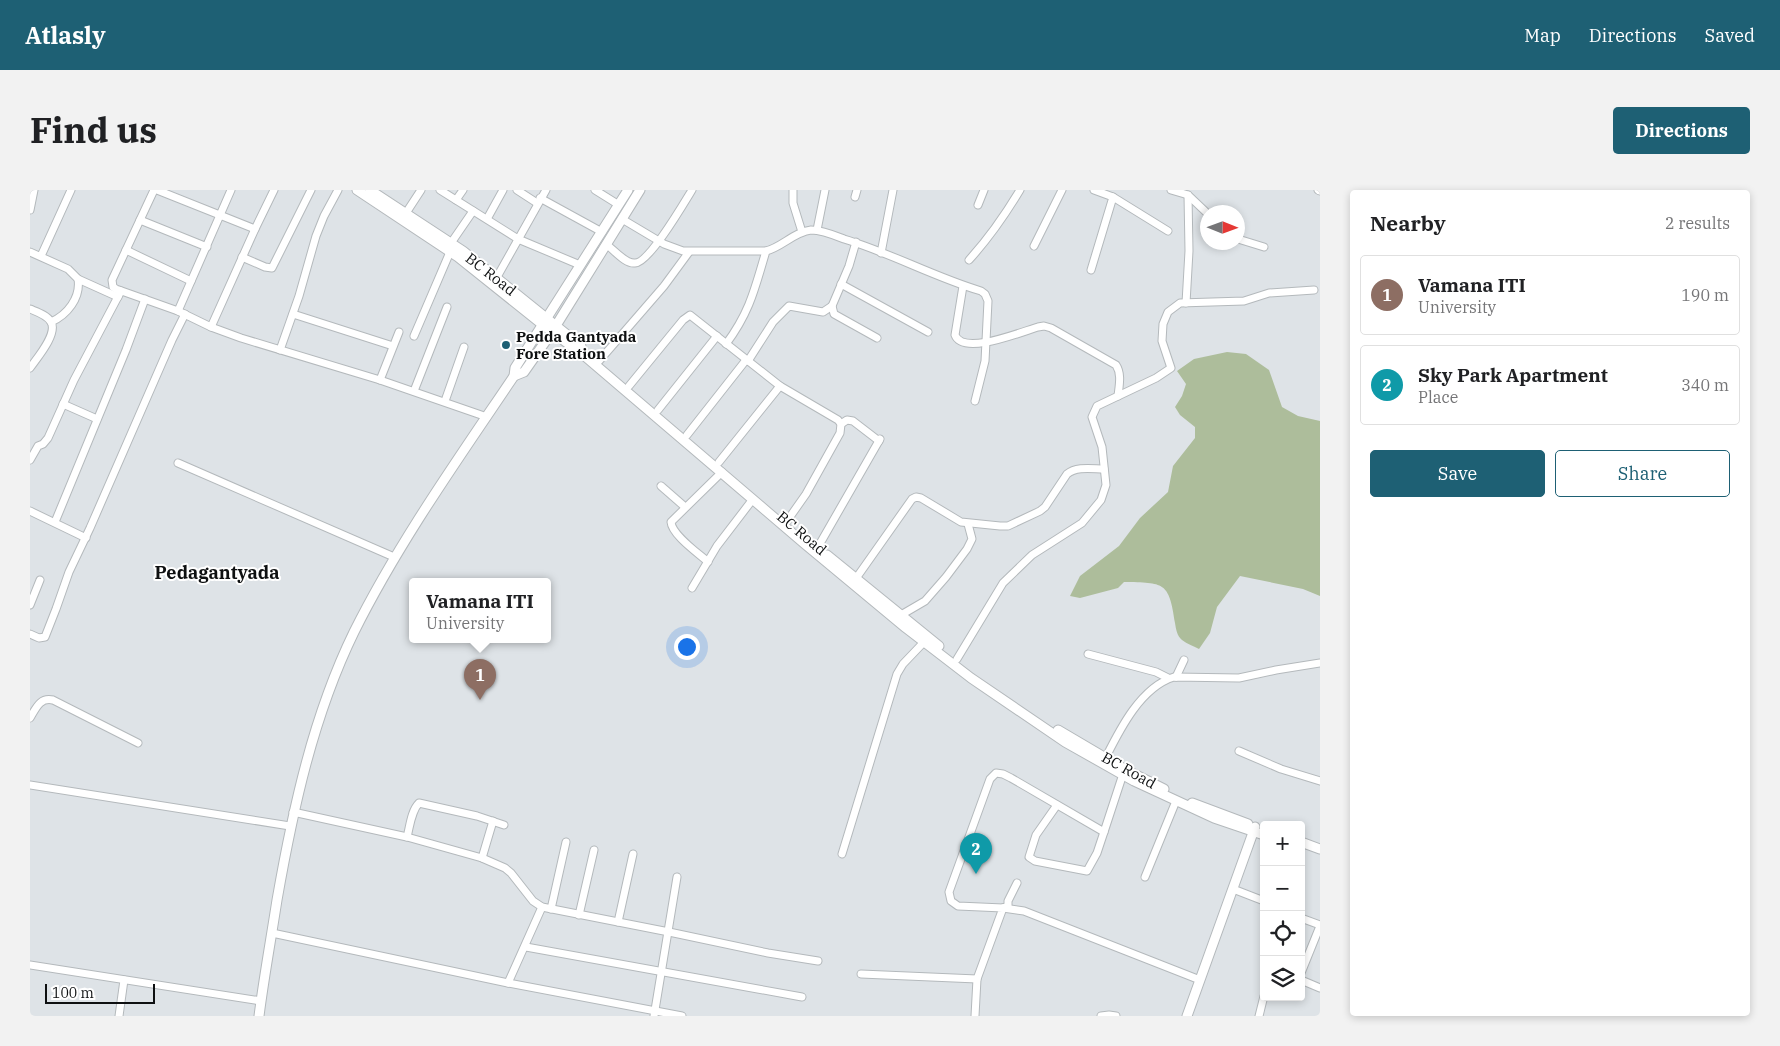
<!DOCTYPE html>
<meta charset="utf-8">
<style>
:root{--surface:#fff;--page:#f2f2f2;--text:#202124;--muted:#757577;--line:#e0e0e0;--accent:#1e6074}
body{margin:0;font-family:"IBM Plex Serif",serif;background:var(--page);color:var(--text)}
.controls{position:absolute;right:15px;bottom:15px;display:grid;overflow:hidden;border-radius:5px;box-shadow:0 2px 8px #0003}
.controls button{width:45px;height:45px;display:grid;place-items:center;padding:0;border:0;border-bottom:1px solid var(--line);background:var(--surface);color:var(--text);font:25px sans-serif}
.compass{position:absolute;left:1170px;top:15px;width:45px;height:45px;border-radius:50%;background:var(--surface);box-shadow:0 2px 8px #0003;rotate:91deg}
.scale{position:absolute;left:15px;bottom:12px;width:110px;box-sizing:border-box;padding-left:5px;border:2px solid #0e1011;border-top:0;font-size:14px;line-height:18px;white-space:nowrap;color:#0e1011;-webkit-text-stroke:4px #fff;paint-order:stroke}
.you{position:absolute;left:656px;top:456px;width:18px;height:18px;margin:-12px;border:4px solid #fff;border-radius:50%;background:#1a73e8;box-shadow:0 0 0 8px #1a73e833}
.badge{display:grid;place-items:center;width:32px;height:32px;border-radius:50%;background:var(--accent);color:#fff;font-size:16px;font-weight:700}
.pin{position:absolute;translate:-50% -41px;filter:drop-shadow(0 1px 2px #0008)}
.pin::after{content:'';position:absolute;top:26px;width:18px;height:15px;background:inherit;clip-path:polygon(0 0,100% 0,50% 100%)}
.popup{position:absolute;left:379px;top:388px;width:142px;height:65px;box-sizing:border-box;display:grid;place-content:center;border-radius:5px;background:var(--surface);filter:drop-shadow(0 1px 4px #0005);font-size:16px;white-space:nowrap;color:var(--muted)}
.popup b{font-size:19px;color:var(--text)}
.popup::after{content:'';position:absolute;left:50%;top:100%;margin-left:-10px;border:10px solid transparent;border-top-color:var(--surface)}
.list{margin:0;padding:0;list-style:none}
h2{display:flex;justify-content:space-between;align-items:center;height:65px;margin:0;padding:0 20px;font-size:21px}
h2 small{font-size:16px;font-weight:400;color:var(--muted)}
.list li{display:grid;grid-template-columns:32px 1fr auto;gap:15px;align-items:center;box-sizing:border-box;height:80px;margin:0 10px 10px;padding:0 10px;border:1px solid var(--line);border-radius:5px}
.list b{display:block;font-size:19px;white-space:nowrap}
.list p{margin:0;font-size:16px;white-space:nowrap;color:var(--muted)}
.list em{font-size:16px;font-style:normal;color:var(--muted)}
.actions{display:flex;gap:10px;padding:15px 20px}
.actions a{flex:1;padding:11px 0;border:1px solid var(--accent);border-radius:5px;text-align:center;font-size:18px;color:var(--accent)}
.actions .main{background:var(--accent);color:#fff}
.icon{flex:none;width:28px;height:28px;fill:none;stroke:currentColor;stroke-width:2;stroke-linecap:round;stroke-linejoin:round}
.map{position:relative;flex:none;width:1290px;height:826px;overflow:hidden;border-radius:5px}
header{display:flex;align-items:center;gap:30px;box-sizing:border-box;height:70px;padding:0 25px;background:var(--accent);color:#fff}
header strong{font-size:24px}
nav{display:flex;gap:28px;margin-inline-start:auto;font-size:18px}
.intro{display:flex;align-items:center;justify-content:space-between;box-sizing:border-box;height:120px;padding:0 30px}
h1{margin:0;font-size:35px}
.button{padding:12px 22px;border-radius:5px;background:var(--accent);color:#fff;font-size:18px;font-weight:700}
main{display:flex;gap:30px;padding:0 30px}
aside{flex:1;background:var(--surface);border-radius:5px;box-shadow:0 2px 8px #0003}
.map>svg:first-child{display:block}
.green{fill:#adbd9b}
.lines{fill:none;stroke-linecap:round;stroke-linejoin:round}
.minor-casing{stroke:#b4b9bc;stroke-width:9}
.tertiary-casing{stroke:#b4b9bc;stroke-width:11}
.minor{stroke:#fff;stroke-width:7}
.tertiary{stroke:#fff;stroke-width:9}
.poi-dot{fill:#1e6074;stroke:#fff;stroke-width:2}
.labels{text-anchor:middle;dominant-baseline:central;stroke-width:4;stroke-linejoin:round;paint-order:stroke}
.street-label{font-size:15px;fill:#0e1011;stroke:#fff}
.poi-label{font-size:15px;font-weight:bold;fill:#0e1011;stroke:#fff;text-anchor:start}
.quarter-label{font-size:18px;font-weight:bold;fill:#0e1011;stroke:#fff}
</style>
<header>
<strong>Atlasly</strong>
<nav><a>Map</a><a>Directions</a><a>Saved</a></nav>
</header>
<div class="intro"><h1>Find us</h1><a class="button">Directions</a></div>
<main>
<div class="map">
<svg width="1290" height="826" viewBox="0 0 1290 826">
<rect width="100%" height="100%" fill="#dee3e7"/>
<path class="green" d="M 1197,162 L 1216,164 L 1239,180 L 1252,217 L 1268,226 L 1290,231 L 1290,406 L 1273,399 L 1210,386 L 1187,417 L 1180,443 L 1169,459 C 1164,456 1157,454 1152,450 C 1147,446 1146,439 1145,433 C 1139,391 1134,393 1094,392 L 1088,398 L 1050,408 L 1040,406 L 1050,386 L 1089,356 L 1110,328 L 1138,302 L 1143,276 L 1165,248 L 1165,237 L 1150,225 L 1145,217 L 1152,206 L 1156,194 L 1147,181 L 1164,169 Z"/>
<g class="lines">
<defs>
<g id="minor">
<polyline points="124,0 82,90 83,97 86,99 148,121 181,137 211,148 350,190 457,227"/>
<polyline points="127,0 225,39"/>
<polyline points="410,0 488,49 550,75"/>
<polyline points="487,0 507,13"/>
<polyline points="565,0 589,15"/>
<polyline points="763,0 763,13 772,42"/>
<polyline points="1141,0 1158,5 1178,24"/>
<polyline points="1288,0 1290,1"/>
<polyline points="825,7 827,0"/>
<polyline points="1083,7 1138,41"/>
<polyline points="510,8 572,42"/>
<polyline points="426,10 433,0"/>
<polyline points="948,15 954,0"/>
<polyline points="0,20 4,0"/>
<polyline points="376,23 391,0"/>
<polyline points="457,29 473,0"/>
<path d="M 592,29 L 634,54 L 653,61 L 736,61 C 752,57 764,42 781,40 C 792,40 804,45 814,49 C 861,63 904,87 951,101 L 955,104 L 958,111 L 955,171 L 945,211"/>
<polyline points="110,30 177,57"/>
<polyline points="787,40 795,0"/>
<polyline points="1208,49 1234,57"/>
<polyline points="826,52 819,76 802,116 804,124 847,148"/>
<polyline points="421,53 443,21"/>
<path d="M 576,54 C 584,60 595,74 605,73 C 619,73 654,13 662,0"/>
<polyline points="1004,56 1032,0"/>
<polyline points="96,60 161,91"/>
<path d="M 0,62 L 38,79 L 48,89 C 51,108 37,125 21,132"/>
<polyline points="851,63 863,0"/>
<polyline points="11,66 41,0"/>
<polyline points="212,67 235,77 242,78 281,0"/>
<path d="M 939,70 C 959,48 975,25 990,0"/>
<polyline points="1061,80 1083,7 1064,0"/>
<polyline points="467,87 516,0"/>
<polyline points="48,89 88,107"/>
<polyline points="811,94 898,142"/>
<path d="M 933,96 L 925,145 C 933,166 991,142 1008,137 L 1014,136 L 1021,138 L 1086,175 C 1092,184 1089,196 1088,206"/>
<polyline points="1156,113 1159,61 1158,5"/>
<path d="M 0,119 C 7,122 17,125 21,132 C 28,144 7,168 0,178"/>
<polyline points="148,121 201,0"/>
<polyline points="263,124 363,156"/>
<polyline points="181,137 225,39 244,0"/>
<polyline points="384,146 420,62"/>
<path d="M 696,154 C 720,122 725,98 736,61"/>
<polyline points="250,160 269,106 286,46 294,26 308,0"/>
<polyline points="569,171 634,96 659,62"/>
<polyline points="350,190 369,142"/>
<polyline points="599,196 653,130 660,125 750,196 808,230 811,234 810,243 776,304 757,331"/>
<polyline points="384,201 417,117"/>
<polyline points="415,211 434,157"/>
<polyline points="33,214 67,229"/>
<polyline points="628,220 687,146"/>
<polyline points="811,234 817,230 823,231 849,251"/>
<polyline points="657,245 716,170 718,171 743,132 759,116 793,122 802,116"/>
<polyline points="0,270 8,256 13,254 18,248 44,190 91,101"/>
<polyline points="689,272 750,196"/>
<polyline points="148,273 364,367"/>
<polyline points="631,296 655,317"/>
<polyline points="0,321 56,348"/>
<polyline points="25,332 96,160 115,109"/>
<polyline points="788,357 850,249"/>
<path d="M 678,372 C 668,363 642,345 641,332 L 692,282"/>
<path d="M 827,387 L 882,309 L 886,307 L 891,308 L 931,332 L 970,336 L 978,336 L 1010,321 L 1015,317 L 1037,284 C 1047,276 1062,279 1074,279"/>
<polyline points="662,398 687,356 723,309"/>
<polyline points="0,415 10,390"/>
<polyline points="871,425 895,411 916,387 937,359 942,349 938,334"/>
<polyline points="0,444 9,448 15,447 26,419 39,382 60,338 142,150 155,124"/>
<polyline points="1058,464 1126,482 1138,488"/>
<polyline points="927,469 973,393 1002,365 1052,333 1071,310 1076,295 1072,257 1062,227 1067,216 1126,188 1141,178 1132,151 1133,134 1138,122 1150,113 1214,111 1239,103 1284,100"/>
<polyline points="1146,487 1154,470"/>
<path d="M 0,528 C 6,518 10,507 23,510 L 108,553"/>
<polyline points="1209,561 1251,579 1290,591"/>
<path d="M 1076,567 C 1090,539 1111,497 1144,487 L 1209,488 L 1246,480 L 1290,473"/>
<polyline points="0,595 260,636"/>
<polyline points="1027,615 1006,645 999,667 1005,671 1057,681 1067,663 1074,642"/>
<polyline points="263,622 377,647 452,668 475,678 481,683 503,711 512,717 639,742 738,763 788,771"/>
<path d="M 377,647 C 380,636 381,621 389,613 L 447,626 L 474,635"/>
<polyline points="812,664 867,484 873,474 894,452"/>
<polyline points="452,668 463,631"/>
<polyline points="1115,687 1146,611"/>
<polyline points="1203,699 1234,711"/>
<polyline points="973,718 994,721 1170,790"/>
<polyline points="973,718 978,716 978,711 987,693"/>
<polyline points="521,719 536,652"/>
<polyline points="549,725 564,660"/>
<polyline points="1271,728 1290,735"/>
<polyline points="588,732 603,664"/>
<polyline points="242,743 478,793 652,826"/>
<polyline points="496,757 772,807"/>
<polyline points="0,775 231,811"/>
<polyline points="1271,783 1290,736"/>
<polyline points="831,784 947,789"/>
<polyline points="1271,790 1290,798"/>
<polyline points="478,793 512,717"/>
<polyline points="89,826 94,790"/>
<polyline points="624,826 647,687"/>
<polyline points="945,826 947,789 973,718 928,716 921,711 919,702 960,589 966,583 973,584 981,588 1074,642 1093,584"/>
<polyline points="1071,826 1079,825 1086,826"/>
<polyline points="1229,826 1234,806"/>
</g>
<g id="tertiary">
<polyline points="327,0 428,67 513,135 556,167 775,354 876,438 941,488 1035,552 1104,591 1184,628 1234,645"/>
<polyline points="340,0 433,61 551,156"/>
<polyline points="484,186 494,182 522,142 610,0"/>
<polyline points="797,365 909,456"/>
<polyline points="1028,540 1096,580 1134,599"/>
<polyline points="1162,613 1218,634"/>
<polyline points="1271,652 1290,659"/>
<path d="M 229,826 C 234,787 241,749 247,710 C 263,619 283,526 324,442 C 369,352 428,269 484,186 L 485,178 L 598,0"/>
<polyline points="1157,826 1225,637"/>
</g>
</defs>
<use href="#minor" class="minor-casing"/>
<use href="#tertiary" class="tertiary-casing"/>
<use href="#minor" class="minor"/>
<use href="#tertiary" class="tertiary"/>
</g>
<circle class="poi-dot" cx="476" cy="155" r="5"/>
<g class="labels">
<g class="street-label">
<text transform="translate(461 84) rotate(38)">BC Road</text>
<text transform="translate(772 343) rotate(40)">BC Road</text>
<text transform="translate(1099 580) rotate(29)">BC Road</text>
</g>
<g class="poi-label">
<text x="486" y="146">Pedda Gantyada<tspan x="486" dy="17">Fore Station</tspan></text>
</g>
<g class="quarter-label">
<text x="187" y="382">Pedagantyada</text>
</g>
</g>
</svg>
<div class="controls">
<button>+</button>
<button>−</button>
<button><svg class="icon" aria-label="locate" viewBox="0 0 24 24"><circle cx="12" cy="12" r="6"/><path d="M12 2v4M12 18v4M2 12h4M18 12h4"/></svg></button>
<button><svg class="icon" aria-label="layers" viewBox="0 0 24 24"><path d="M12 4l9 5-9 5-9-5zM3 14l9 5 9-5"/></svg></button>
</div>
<svg class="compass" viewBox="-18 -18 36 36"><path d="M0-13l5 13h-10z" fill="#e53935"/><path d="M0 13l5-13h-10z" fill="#757577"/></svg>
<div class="scale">100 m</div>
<div class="you"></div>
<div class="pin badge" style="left:450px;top:510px;background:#8d6e63">1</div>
<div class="popup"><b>Vamana ITI</b>University</div>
<div class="pin badge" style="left:946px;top:684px;background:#0f9aa8">2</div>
</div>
<aside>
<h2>Nearby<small>2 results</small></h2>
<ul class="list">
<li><span class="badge" style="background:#8d6e63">1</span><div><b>Vamana ITI</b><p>University</p></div><em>190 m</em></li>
<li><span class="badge" style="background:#0f9aa8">2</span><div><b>Sky Park Apartment</b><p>Place</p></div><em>340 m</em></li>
</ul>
<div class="actions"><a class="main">Save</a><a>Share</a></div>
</aside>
</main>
